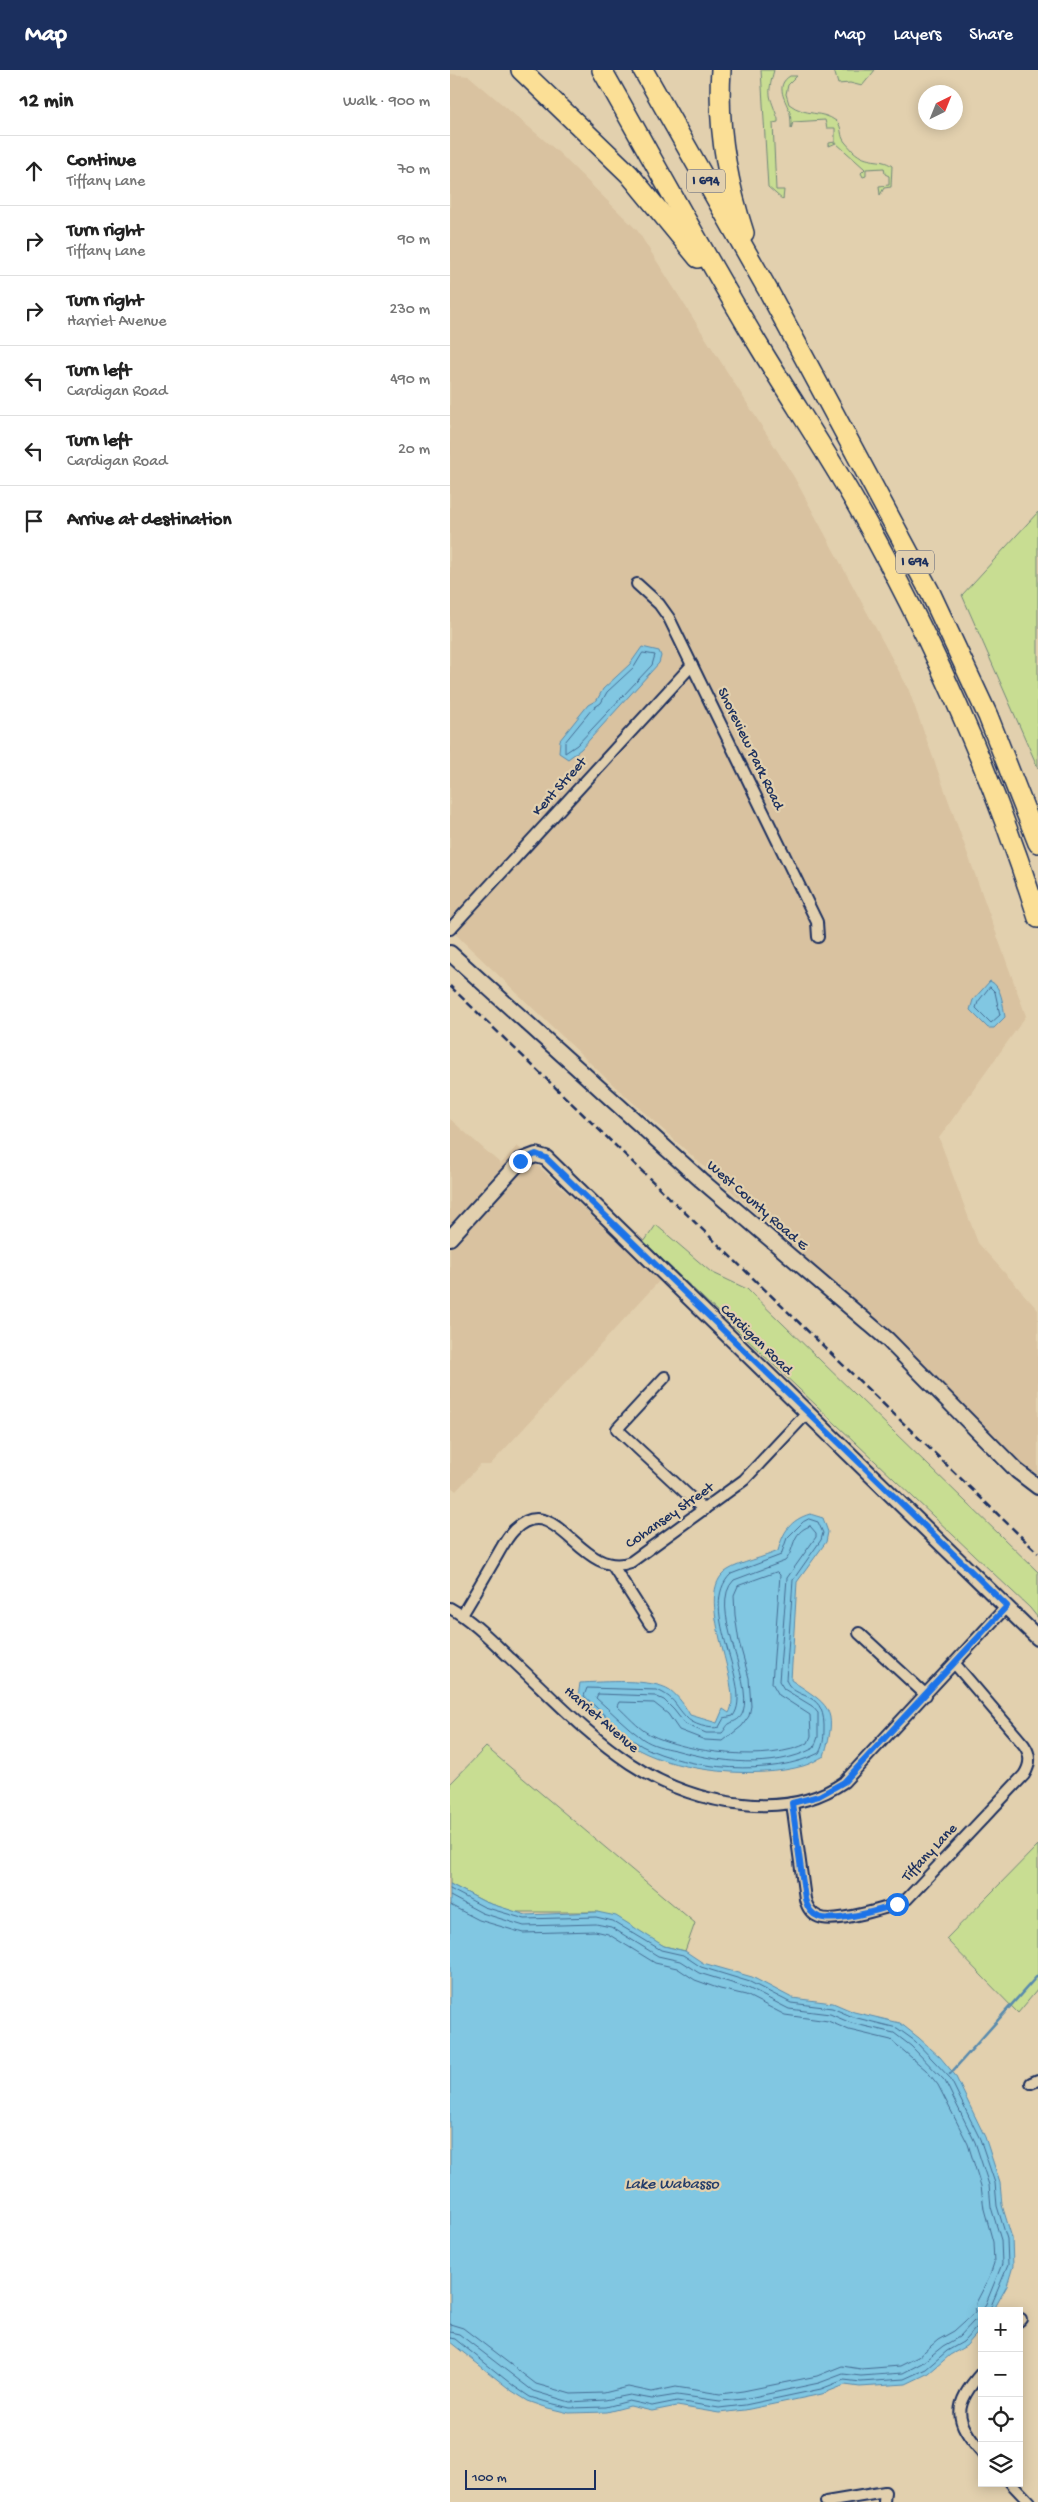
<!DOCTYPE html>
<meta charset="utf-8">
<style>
:root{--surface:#fff;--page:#f2f2f2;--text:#222;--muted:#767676;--line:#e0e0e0;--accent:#1b2f5e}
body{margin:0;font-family:"Gochi Hand",sans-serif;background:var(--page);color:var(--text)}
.controls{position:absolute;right:15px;bottom:15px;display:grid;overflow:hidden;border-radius:0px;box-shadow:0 2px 12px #0003}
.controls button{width:45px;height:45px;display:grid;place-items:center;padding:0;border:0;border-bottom:1px solid var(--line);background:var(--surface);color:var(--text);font:25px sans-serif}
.compass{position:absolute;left:468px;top:15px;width:45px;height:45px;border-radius:50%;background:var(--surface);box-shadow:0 2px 12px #0003;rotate:43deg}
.scale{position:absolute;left:15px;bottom:12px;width:131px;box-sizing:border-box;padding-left:5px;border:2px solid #1b2f5e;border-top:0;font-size:14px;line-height:18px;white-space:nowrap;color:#1b2f5e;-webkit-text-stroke:4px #e2d0ae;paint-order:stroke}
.stop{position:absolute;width:15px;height:15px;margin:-11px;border:4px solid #1a73e8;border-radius:50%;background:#fff}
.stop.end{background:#1a73e8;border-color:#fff;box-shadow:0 1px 5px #0008}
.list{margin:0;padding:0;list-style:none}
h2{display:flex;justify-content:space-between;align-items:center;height:65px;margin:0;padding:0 20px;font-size:21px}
h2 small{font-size:16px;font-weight:400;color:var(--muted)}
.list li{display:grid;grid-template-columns:32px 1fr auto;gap:15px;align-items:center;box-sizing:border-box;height:70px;padding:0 20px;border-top:1px solid var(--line)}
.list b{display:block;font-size:19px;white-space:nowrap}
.list p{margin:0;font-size:16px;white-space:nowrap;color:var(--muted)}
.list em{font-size:16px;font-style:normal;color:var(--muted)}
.icon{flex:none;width:28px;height:28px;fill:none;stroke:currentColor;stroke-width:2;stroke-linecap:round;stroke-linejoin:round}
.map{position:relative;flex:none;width:588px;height:2432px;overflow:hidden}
header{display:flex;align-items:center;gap:30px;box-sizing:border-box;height:70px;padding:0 25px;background:var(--accent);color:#fff}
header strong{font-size:24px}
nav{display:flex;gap:28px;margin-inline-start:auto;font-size:18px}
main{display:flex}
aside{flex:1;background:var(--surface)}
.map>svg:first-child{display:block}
.built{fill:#d9c2a0}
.green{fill:#c8dd92;stroke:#728678}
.water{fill:#81c7e2;stroke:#588aad}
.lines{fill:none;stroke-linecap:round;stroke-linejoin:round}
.shore{stroke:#446c93;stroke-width:1}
.stream{stroke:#588aad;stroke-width:2.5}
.street-casing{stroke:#1b2f5e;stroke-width:14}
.secondary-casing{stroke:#1b2f5e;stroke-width:18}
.highway-casing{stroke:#1b2f5e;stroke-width:22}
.street{stroke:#e2d0ae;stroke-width:10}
.secondary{stroke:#e2d0ae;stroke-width:14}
.highway{stroke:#fbdf96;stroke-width:19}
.rail{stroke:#1b2f5e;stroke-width:2.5;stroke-dasharray:8 4;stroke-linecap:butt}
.route{stroke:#1a73e8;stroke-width:6}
.labels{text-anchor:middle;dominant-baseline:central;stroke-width:4.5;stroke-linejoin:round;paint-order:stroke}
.shield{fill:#e2d0ae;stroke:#575f76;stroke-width:1}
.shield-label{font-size:14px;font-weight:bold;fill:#1b2f5e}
.street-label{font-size:15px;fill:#1b2f5e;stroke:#e2d0ae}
.water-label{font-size:16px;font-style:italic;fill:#253e6b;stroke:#e2d0ae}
</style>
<header>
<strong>Map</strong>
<nav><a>Map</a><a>Layers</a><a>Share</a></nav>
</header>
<main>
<aside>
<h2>12 min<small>Walk · 900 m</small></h2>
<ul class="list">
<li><svg class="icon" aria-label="ahead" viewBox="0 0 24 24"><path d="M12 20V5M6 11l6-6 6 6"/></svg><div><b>Continue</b><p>Tiffany Lane</p></div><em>70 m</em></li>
<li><svg class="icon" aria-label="right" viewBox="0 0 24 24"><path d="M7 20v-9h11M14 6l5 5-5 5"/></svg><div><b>Turn right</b><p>Tiffany Lane</p></div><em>90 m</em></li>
<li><svg class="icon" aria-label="right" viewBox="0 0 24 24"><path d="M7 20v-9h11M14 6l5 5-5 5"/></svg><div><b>Turn right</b><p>Harriet Avenue</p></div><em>230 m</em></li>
<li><svg class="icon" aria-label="left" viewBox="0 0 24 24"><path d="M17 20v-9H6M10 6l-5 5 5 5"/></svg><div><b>Turn left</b><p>Cardigan Road</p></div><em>490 m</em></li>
<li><svg class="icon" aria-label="left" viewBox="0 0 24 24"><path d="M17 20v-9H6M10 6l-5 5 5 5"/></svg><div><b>Turn left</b><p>Cardigan Road</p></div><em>20 m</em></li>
<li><svg class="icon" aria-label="arrive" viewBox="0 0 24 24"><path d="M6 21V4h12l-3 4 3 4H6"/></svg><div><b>Arrive at destination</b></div></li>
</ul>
</aside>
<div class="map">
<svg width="588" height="2432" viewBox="0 0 588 2432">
<rect width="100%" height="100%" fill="#e2d0ae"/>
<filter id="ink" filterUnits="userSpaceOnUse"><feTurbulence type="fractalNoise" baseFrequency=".02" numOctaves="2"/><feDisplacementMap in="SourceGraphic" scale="10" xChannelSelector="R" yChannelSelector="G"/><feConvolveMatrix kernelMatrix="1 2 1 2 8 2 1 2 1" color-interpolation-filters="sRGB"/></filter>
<g filter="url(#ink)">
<g class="built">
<polygon points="0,4 19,6 107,81 187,160 344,407 458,618 576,946 489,1068 528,1173 588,1240 588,1404 572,1395 480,1300 159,1011 0,859"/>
<polygon points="0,1049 51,1094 67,1076 210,1210 40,1395 30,1395 6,1421 0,1416"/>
</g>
<g class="green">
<path d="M 311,0 L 324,0 C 317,27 319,23 328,49 L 328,52 L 323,53 L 326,120 L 334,120 L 333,130 L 318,117 Z"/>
<polygon points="384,0 425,0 412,16 400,13 388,14"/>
<path d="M 340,6 L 347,6 L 338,15 L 336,24 L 339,34 C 356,47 372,40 386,51 C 392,55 390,63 393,69 C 395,73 400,77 403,81 C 418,95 430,87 442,96 L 441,117 L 434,118 L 430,125 L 429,116 L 439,115 L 439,106 L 435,104 L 434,98 L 416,99 L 416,106 L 413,107 L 411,103 L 415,99 L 386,73 L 379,76 L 379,73 L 385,72 L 385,58 L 377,58 L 375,50 L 343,52 L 341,59 C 341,54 341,48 340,43 C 336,30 324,16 340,6 Z"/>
<polygon points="588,442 588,698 512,525"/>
<polygon points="206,1155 261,1202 297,1219 588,1502 588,1548 580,1538 194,1172"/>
<polygon points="36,1677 245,1853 235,1881 214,1876 147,1842 65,1842 35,1832 0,1814 0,1714"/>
<polygon points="588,1775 588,1919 568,1943 496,1869"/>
</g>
<g class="water">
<polygon points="192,577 209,581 211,586 209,593 131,679 118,689 109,683 110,670 138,635 147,630 153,619 180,594"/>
<path d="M 540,911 C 552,916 553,936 555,947 L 544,958 L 538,958 L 520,940 L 523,930 Z"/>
<path d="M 360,1444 L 373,1448 L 378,1462 L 376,1472 L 347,1512 L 341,1610 C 378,1635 389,1637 374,1686 C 368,1689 361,1694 353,1696 C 308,1709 230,1702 189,1680 C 172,1671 144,1641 128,1627 L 130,1613 C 153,1612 202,1608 220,1620 C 229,1627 235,1636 240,1645 L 267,1653 L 273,1639 L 279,1643 C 295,1617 240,1522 278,1500 C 289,1493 315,1487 328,1481 C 333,1462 340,1450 360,1444 Z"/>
<polygon points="0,1814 35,1832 76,1845 147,1842 166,1846 214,1876 235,1881 253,1893 302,1907 342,1928 383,1933 404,1942 450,1953 469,1968 490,1987 505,2005 535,2067 550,2113 552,2135 562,2168 563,2196 557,2216 543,2241 532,2241 532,2258 516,2276 500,2285 479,2303 456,2314 410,2317 395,2315 372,2324 295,2340 269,2343 227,2336 202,2341 180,2336 157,2342 119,2343 98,2338 78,2331 62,2321 0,2272"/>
</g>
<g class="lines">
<g class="shore">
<polygon points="193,583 205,585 202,595 127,675 115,683 115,672 142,639 151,633 157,622 184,597"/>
<polygon points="540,917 545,922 550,945 541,953 526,938 528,932"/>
<path d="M 359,1449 L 368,1452 L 373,1463 L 371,1470 L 343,1510 L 336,1610 C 345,1632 373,1618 374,1655 C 374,1666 374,1674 369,1683 C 323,1707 238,1700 192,1676 C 175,1667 150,1640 134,1626 L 137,1618 L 207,1620 C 225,1628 224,1634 236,1647 C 241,1654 261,1660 269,1657 L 274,1648 L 283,1646 C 305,1617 245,1538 281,1504 L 331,1485 L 337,1468 L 353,1452 Z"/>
<path d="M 360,1456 L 366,1463 L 366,1467 L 337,1508 L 329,1611 L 334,1619 L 362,1636 L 368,1643 L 368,1667 L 364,1678 C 322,1700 269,1692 225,1680 C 214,1678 202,1675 193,1669 C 176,1657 161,1641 146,1628 L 148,1624 L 205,1626 L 214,1630 L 224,1640 L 235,1654 L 256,1663 L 272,1663 C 275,1660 277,1655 279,1654 C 286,1650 290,1650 293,1642 C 304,1610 257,1536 284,1510 L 335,1491 C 346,1479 340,1463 360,1456 Z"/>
<path d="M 327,1502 L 330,1505 L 322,1613 L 329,1625 L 360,1645 L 361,1666 L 358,1673 C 320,1693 236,1683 199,1664 C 188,1658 177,1645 167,1636 L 169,1632 L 204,1633 L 218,1644 L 229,1660 L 255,1670 L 273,1671 L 292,1656 L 299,1646 L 301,1636 L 299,1608 L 289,1572 L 285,1545 L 284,1525 L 288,1516 Z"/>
<polyline points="0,1819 34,1837 75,1849 146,1847 163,1851 211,1880 233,1885 251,1897 300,1912 341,1933 382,1938 403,1947 447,1958 465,1971 500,2008 530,2069 545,2113 547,2136 557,2169 558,2195 539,2241"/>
<polyline points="0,1826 32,1843 74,1856 146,1854 161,1857 208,1886 230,1891 249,1903 298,1918 339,1939 380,1944 401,1953 444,1963 461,1976 495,2011 525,2072 539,2115 541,2137 551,2170 552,2194 533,2241"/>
<polyline points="0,1835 29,1850 73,1863 145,1861 158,1864 205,1893 227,1898 245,1910 270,1919 296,1925 335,1945 378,1951 399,1960 441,1970 476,2000 488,2015 518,2074 531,2116 534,2139 543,2172 544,2193 539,2208 526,2233 525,2242 504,2261 488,2270 468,2287 450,2296 411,2299 392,2296 367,2306 293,2321 270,2324 226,2317 202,2322 178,2317 154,2323 121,2324 86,2314 13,2258 0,2254"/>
<polyline points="0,2262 9,2264 83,2321 120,2332 155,2330 180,2325 202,2329 227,2325 270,2331 294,2329 369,2313 393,2304 411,2306 453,2303 472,2293 493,2276 509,2267 524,2251 532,2250"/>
<polyline points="0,2268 5,2269 65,2317 80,2327 100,2333 120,2338 156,2337 179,2331 202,2336 227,2331 269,2338 295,2335 371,2319 394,2310 411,2312 454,2309 476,2299 497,2281 513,2272 527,2257 532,2256"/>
</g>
<polyline class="stream" points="500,2004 588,1905"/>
<defs>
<g id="street">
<polyline points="187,514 209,534 219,548 367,852 368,867"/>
<polyline points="0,859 242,595"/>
<polyline points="215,1307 167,1359 254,1440"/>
<polyline points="163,1496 200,1554"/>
<path d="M 0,1538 C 23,1551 42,1571 61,1589 C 133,1656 189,1724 293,1734 C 330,1738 364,1733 394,1712 L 557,1536"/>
<path d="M 12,1545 C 23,1527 34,1508 45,1489 C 51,1479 56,1468 64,1460 C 107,1418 130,1511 181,1492 L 294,1410 L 358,1342"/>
<polyline points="409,1563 476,1625"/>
<path d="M 342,1733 L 355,1829 C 357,1837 361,1844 369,1847 C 384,1854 443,1837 457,1829 L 574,1705 C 581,1694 581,1685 574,1675 L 505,1594"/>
<polyline points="581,2013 588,2010"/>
<polyline points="569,2251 571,2249"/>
<path d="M 532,2302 C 503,2335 503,2350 532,2382"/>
<polyline points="561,2413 579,2432"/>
<polyline points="376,2432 435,2422 434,2432"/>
</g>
<g id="secondary">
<polyline points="0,883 251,1110 437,1269 567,1401 588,1417"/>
<polyline points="0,1168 70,1091 86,1085 96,1088 588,1568"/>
</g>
<g id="highway">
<polyline points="71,0 179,104 248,188"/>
<path d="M 152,0 C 203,90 253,182 306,271 C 340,328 377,382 409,439 C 482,568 543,707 588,848"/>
<polyline points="193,0 319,222 480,522 538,646 588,773"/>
<path d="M 271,0 C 267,55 277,111 294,163"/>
</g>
</defs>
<use href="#street" class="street-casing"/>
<use href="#secondary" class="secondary-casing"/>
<use href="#highway" class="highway-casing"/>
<use href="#street" class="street"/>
<use href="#secondary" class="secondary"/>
<use href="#highway" class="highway"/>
<polyline class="rail" points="0,916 588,1483"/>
</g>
</g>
<g class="lines" filter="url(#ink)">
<path class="route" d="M 70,1091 L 86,1084 L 96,1088 L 557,1536 L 394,1712 L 369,1726 L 342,1733 L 355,1829 C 357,1837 361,1844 369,1847 C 384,1853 431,1840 447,1834"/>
</g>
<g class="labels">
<g class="shield">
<rect x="237" y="99.5" width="38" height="23" rx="4"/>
<rect x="446" y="480.5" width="38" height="23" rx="4"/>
</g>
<g class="shield-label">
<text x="256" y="111">I 694</text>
<text x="465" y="492">I 694</text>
</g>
<g class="street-label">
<text transform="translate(300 679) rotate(64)">Shoreview Park Road</text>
<text transform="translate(110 717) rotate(-48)">Kent Street</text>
<text transform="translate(307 1136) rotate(41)">West County Road E</text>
<text transform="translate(306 1270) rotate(44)">Cardigan Road</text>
<text transform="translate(220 1446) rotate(-35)">Cohansey Street</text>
<text transform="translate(151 1650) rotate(41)">Harriet Avenue</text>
<text transform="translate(480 1783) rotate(-47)">Tiffany Lane</text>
</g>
<g class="water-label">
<text x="222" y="2115">Lake Wabasso</text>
</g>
</g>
</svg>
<div class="controls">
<button>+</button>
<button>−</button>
<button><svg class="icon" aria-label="locate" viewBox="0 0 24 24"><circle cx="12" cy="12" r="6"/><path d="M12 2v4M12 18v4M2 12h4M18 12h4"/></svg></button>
<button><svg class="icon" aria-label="layers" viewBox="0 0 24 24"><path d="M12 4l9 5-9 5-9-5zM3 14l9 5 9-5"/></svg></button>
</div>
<svg class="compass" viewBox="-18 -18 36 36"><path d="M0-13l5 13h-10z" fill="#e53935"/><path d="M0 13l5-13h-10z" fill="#767676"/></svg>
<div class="scale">100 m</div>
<div class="stop" style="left:447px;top:1834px"></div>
<div class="stop end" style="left:70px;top:1091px"></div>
</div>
</main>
